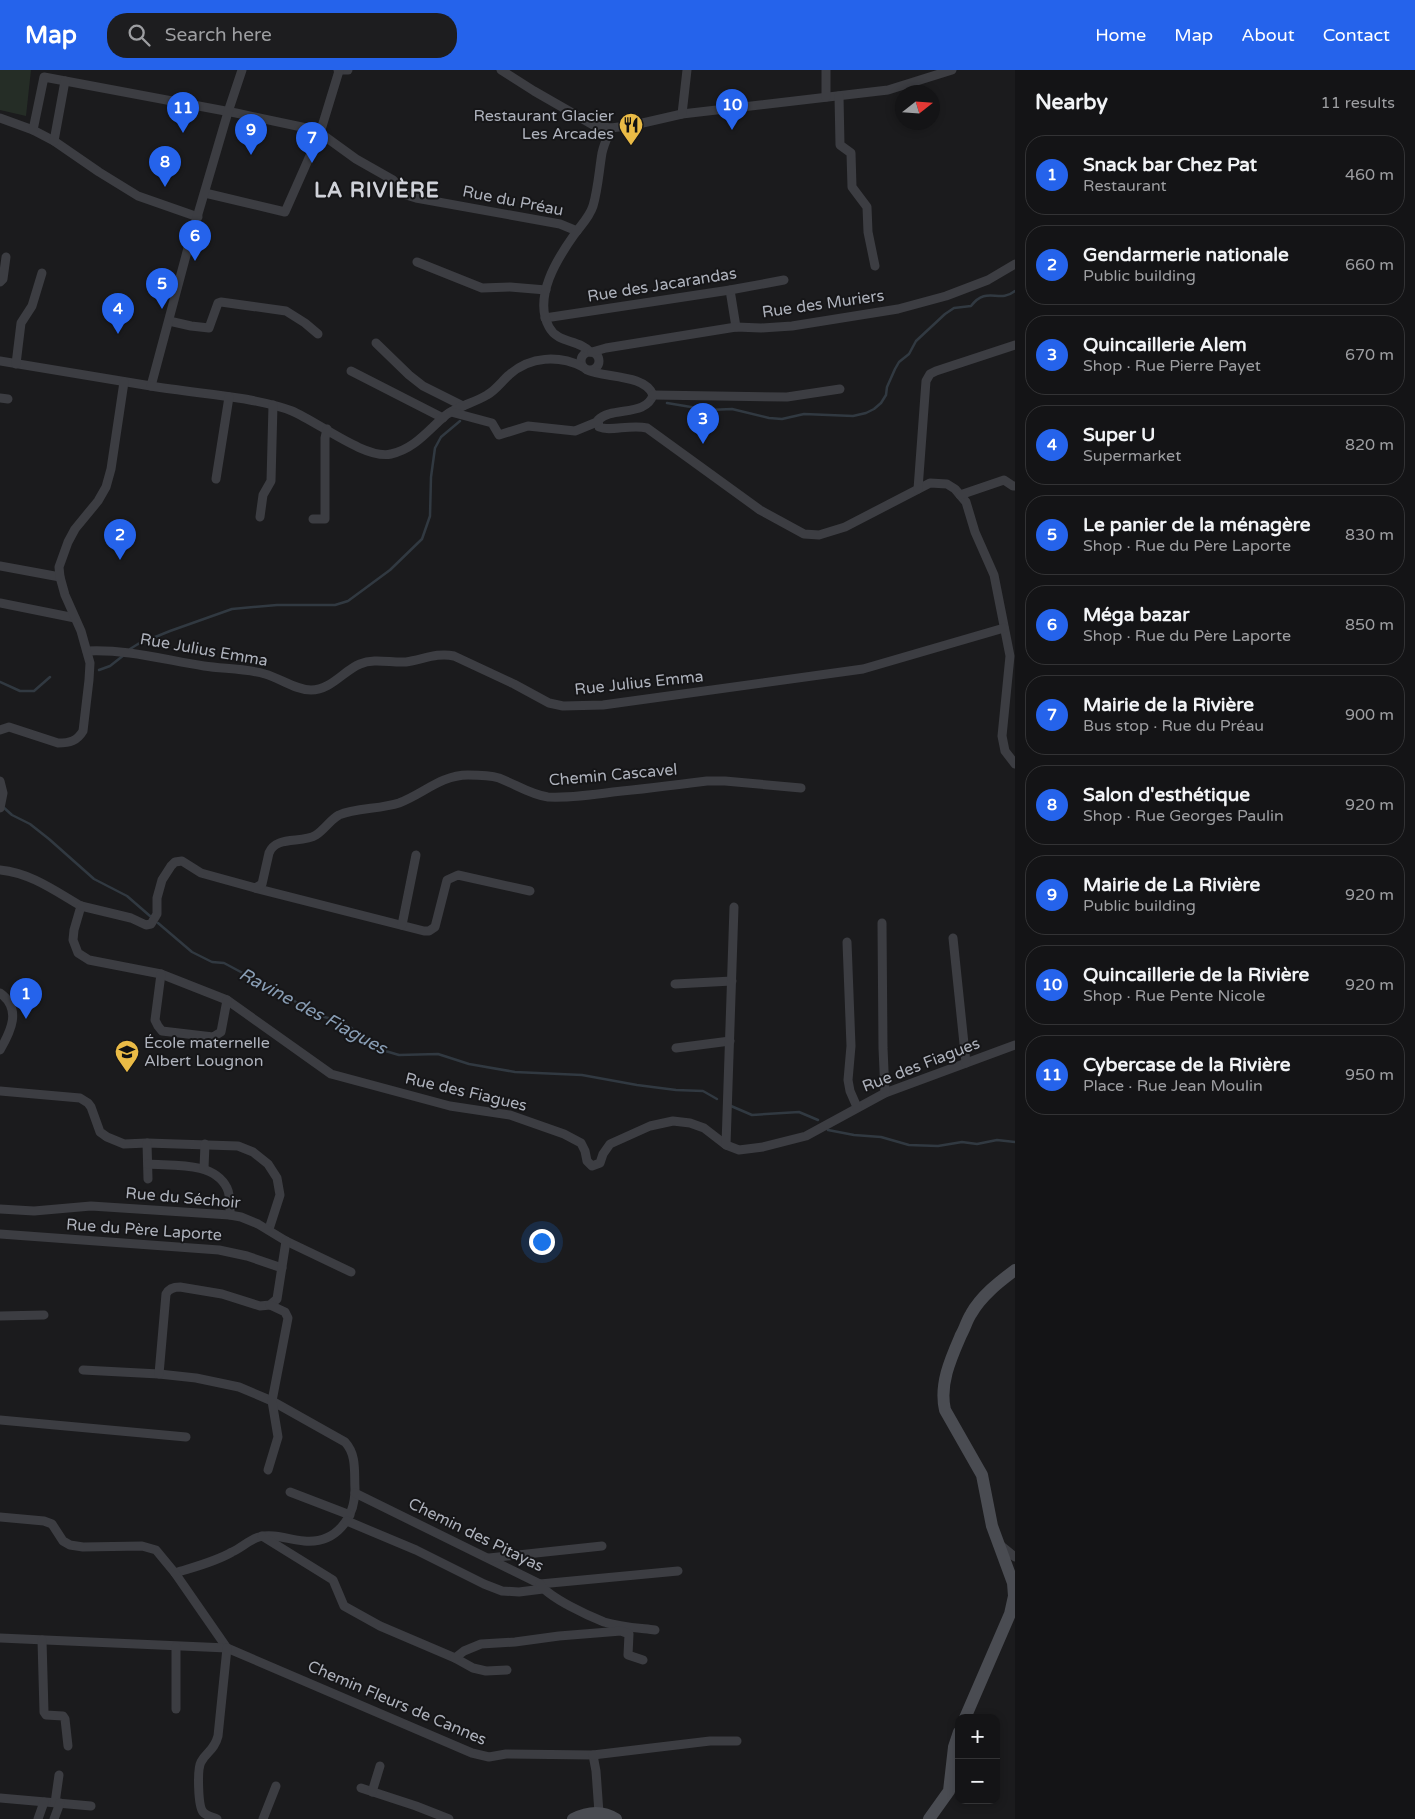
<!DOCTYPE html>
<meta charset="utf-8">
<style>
:root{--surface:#141416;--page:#1d1d1f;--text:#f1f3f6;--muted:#9d9ea1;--line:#333335;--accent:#2563eb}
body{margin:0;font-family:"Varela Round",sans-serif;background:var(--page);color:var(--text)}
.controls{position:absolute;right:15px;bottom:15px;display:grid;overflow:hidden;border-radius:10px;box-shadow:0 2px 8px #0003}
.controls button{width:45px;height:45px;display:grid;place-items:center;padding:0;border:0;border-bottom:1px solid var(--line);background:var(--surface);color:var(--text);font:25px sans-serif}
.compass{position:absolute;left:895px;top:15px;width:45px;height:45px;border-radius:50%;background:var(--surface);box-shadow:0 2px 8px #0003;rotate:73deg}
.you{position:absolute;left:541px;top:1171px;width:18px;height:18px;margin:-12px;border:4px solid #fff;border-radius:50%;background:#1a73e8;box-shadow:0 0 0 8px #1a73e833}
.badge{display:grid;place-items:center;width:32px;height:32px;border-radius:50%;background:var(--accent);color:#fff;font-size:16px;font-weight:700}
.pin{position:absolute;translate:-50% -41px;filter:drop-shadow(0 1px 2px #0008)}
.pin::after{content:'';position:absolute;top:26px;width:18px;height:15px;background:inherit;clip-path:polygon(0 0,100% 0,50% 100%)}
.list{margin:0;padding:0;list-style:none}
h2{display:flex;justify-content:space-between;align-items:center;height:65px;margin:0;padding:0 20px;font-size:21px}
h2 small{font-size:16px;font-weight:400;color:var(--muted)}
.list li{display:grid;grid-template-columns:32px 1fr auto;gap:15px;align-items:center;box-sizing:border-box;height:80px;margin:0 10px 10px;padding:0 10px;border:1px solid var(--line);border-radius:20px}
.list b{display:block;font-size:19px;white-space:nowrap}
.list p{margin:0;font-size:16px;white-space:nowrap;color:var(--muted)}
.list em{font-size:16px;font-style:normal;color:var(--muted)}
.icon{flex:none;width:28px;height:28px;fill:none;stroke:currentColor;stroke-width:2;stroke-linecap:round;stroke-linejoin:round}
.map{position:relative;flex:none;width:1015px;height:1749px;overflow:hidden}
header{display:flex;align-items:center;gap:30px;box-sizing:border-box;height:70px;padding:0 25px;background:var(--accent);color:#fff}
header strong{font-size:24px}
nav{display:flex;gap:28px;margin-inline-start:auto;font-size:18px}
.search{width:350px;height:45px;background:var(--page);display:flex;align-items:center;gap:12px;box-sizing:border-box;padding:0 18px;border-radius:20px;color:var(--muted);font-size:19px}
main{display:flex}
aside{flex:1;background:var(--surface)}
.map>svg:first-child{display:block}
.green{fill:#252d26}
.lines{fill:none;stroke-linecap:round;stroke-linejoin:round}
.stream{stroke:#313941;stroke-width:2.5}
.street{stroke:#3c3d42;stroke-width:9}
.secondary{stroke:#4a4c52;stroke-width:12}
.labels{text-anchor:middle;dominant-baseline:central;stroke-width:4;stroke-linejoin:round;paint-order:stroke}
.poi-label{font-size:16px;fill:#aeb2bc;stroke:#161618;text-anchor:end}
.street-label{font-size:16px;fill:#aeb2bc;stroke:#161618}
.water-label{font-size:18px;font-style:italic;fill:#889db4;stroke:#161618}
.district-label{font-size:21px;font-weight:bold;letter-spacing:1px;fill:#cfd1d8;stroke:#161618}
</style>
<header>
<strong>Map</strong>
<div class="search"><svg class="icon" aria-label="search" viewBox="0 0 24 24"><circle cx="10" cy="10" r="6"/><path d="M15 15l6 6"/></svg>Search here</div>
<nav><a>Home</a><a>Map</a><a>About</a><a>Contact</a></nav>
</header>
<main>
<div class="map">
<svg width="1015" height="1749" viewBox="0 0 1015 1749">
<rect width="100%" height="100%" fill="#1b1b1d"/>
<polygon class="green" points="0,0 31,0 26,46 0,40"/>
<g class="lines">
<g class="stream">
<path d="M 667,333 L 709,340 L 732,339 L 769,348 L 782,349 L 804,344 L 853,346 L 866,343 L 874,339 L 881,333 L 886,325 L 887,317 L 895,299 L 899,292 L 909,284 L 916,271 L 945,244 L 954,238 L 971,236 C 987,215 999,234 1015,221"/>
<polyline points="130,579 138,574 170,561 232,539 277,535 335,535 348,531 390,500 422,469 430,446 431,407 435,378 441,367 460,351"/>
<polyline points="99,600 110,596 124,585"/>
<polyline points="0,612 20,621 34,621 50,607"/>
<polyline points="2,736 12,745 30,754 49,769 94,809 127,826 150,846"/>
<polyline points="158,853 192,882 212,892 224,893 291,929 317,945 343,952 382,980 399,985 438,984 469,994 515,1002 582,1005 637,1015 676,1020 703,1021 717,1029"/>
<polyline points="731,1036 752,1045 799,1042 818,1050"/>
<polyline points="828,1060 854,1065 881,1067 909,1075 938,1076 962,1072 977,1074 997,1070 1015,1072"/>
</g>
<g class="street">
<polyline points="338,0 348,0"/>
<polyline points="501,0 534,21 595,56 611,58 634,55 682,44 888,20 952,0"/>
<polyline points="826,0 826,27"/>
<polyline points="839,26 840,75 851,83 852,117 867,137 868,162 875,196"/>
<polyline points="682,44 687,0"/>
<polyline points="0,48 33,60 54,71 99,102 138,126 198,147"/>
<polyline points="33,60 44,7 236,43 316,60 356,89 393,110 406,125 416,128 560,154 577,161"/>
<polyline points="54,71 65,11"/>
<polyline points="205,123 285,142 320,63 339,1"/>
<polyline points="417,192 482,218 510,217 546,220"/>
<polyline points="0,212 3,209 6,187"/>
<polyline points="730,220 736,257"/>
<polyline points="545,248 730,220 784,210"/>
<polyline points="169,251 191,256 209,258 218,233 221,232 286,241 305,253 318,264"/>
<polyline points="376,273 409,305 423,316 463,336"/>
<circle cx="590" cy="291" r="9"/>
<path d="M 590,282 C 579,269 558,274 549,257 C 533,227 557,189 574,165 C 581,155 589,148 593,136 C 598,119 599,101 602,83 C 604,74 608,66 611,58"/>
<polyline points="592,282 606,278 736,257 761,258 792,256 898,239 946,226 988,210 1015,194"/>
<polyline points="0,291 151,316 188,178 228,42 242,0"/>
<polyline points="16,294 21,253 32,236 42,203"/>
<path d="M 587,300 C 604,308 645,304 653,325 C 646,347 612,336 598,350 L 599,357 C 610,362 630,354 647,358 L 760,440 L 804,464 L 819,465 L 845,457 L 930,413 L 947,414 L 955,419 L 966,432 L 975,462 L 994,505 L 1010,586 L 1002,666 L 1005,681 L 1015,694"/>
<polyline points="351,301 443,348"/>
<path d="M 151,316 C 182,321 213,324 245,329 C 261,332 277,335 292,341 C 318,352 366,390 391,384 C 415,379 429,359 446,345 C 458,336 474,333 487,325 C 496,320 502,311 509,305 C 530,286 559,285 583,297"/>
<polyline points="653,325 787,327 840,319"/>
<polyline points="0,328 8,329"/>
<polyline points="451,342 492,353 499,365 528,356 575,361 597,352"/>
<polyline points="216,409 229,327"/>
<polyline points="918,419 926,311 930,304 936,301 1015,275"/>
<polyline points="960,425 1004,410 1013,416 1015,416"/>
<polyline points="260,447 263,425 271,411 273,335"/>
<polyline points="313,449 325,449 325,368 327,359"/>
<polyline points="0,496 60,507"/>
<polyline points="0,533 75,548"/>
<path d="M 87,581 C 127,579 165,590 204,596 C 224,599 245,598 265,604 C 280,608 295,620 311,620 C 331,620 343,601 360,594 C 374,588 391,593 406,592 C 422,590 437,582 454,586 L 514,614 L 549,633 L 563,636 L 603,635 L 863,599 L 1004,558"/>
<path d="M 0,660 L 9,657 L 58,673 C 70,673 77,671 83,661 L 89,610 L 90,593 L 81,561 L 65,525 L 60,507 L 59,497 L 68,472 L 75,459 L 98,431 L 106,417 L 111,399 L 124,312"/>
<polyline points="0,711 3,723 0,738"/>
<path d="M 0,800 C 31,803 55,821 81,836 L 74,860 L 73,870 L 78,883 L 89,890 L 161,904 L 227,930 L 331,1004 L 450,1036 L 510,1045 L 564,1064 L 581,1073 L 585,1081 L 587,1091 L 592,1096 L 600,1093 L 603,1084 L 610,1074 L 650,1056 L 673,1051 L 690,1053 L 704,1058 L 726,1075 L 739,1080 L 763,1077 L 806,1066 L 885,1023 L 1015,975"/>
<polyline points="255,818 424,861 429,861 435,857 447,810 458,805 530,821"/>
<path d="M 81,836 L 131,848 L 146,855 L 151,854 L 157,844 L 157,828 L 162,810 L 171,796 L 175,792 L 182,791 L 201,803 L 255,818 L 262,814 L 269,783 C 276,765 302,774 316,765 C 325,759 330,750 339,745 C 355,738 381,739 399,733 C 423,724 441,705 468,705 C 478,705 489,705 499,708 C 515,714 531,725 548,727 C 569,728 592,725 613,722 C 644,719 676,715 707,711 L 725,711 L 801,718"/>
<polyline points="882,853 883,978 885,1023"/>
<polyline points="402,855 416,785"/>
<polyline points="953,868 966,993"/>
<polyline points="847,872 851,976 848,1010 850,1021 857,1037"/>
<polyline points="161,904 155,950 158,956 162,961 213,967 221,962 227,930"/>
<polyline points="675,914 732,911"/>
<path d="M 0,923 C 22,939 11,961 0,980"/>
<polyline points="676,978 730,971"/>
<polyline points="0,1021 80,1028 88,1033 91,1037 100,1062 107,1067 124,1074 147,1073 238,1076 253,1082 268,1094 277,1108 280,1125 269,1159"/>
<polyline points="147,1073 148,1109"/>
<polyline points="726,1075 734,837"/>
<path d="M 148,1094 C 173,1096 214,1091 227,1118 C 231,1126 230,1136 230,1145"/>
<polyline points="204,1098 205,1074"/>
<polyline points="0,1139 34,1141 91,1136 230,1145 241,1147 258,1154 286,1171 351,1202"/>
<polyline points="0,1164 219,1180 247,1186 282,1198"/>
<polyline points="0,1246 44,1245"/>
<path d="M 83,1300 L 159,1304 L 196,1308 L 239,1317 L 272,1331 L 345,1372 C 357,1385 354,1402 355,1419 C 355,1448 336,1474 304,1471 C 289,1470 274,1463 259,1467 C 249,1470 241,1478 232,1482 C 215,1492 194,1497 175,1503"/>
<path d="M 159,1304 L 166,1224 C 169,1218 174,1217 180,1217 L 222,1224 L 260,1236 L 270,1235 L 277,1229 L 286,1171"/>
<polyline points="0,1350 186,1367"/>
<polyline points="268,1400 278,1367 272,1331 288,1248 285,1242 270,1235"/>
<polyline points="290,1422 350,1445"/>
<polyline points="355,1423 540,1514 678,1501"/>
<polyline points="0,1447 44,1451 52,1454 63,1471 70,1475 83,1477 142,1476 156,1480 175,1503 227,1578"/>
<polyline points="347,1451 416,1480 484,1514 502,1521 519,1522 543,1519"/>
<polyline points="262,1466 333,1510 344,1536 380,1556 455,1588 473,1598 486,1601 507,1600"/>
<polyline points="999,1474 1015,1487"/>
<polyline points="489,1488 602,1476"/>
<path d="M 540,1514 C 549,1528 589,1546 604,1552 C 620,1557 638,1558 655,1560"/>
<polyline points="0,1568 227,1578 472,1683 489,1687 506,1684 593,1685 596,1701 599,1743"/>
<polyline points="42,1570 44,1642 46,1645 63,1646 65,1649 68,1676"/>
<polyline points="455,1588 464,1581 481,1574 515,1572 559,1566 621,1561 629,1564 628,1585 643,1590"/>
<polyline points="176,1639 176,1577"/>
<polyline points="593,1685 710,1671 737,1671"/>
<polyline points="361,1718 416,1736 449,1749"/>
<polyline points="372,1722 380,1696"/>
<polyline points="0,1728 91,1736"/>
<polyline points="55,1733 59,1705"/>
<polyline points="38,1749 44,1732"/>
<polyline points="54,1749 60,1733"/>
<path d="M 217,1749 C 213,1747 206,1746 203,1742 C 198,1736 197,1699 201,1692 C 207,1681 214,1681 218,1666 L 227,1578"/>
<polyline points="263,1749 276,1716"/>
</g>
<g class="secondary">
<path d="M 965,1648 L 1010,1544 L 1014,1526 L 1013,1513 L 992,1456 L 982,1405 L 945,1340 C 939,1314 951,1288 961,1265 C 965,1258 967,1250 971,1244 C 981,1226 999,1212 1015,1200"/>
<path d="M 573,1749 C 587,1742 602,1740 616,1749"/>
<polyline points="929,1749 949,1721 954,1677 959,1662"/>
</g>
</g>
<defs>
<symbol id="restaurant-pin" viewBox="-11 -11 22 30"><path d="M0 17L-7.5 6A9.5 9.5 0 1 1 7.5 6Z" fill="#eabb46" stroke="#161618"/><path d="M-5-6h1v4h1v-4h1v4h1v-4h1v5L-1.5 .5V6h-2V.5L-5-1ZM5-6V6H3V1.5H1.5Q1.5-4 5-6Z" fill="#111"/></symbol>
<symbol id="school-pin" viewBox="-11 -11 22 30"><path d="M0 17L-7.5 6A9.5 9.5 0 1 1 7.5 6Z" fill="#eabb46" stroke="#161618"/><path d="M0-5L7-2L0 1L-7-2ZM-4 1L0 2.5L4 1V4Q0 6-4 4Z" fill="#111"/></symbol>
</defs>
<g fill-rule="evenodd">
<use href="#restaurant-pin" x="617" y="41" width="28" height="38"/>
<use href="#school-pin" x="113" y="968" width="28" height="38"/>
</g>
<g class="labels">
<g class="poi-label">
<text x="614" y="46">Restaurant Glacier<tspan x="614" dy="18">Les Arcades</tspan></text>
<text x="144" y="973" text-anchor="start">École maternelle<tspan x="144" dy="18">Albert Lougnon</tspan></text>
</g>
<g class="street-label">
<text transform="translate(513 131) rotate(11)">Rue du Préau</text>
<text transform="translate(662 215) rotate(-9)">Rue des Jacarandas</text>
<text transform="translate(823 234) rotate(-8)">Rue des Muriers</text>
<text transform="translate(204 580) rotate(10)">Rue Julius Emma</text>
<text transform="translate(639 613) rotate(-6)">Rue Julius Emma</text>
<text transform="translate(613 705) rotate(-5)">Chemin Cascavel</text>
<text transform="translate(921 995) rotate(-21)">Rue des Fiagues</text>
<text transform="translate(466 1022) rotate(13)">Rue des Fiagues</text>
<text transform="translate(183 1128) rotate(5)">Rue du Séchoir</text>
<text transform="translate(144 1160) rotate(4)">Rue du Père Laporte</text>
<text transform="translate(476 1465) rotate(26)">Chemin des Pitayas</text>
<text transform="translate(397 1633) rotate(23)">Chemin Fleurs de Cannes</text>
</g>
<g class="water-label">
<text transform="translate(313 941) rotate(28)">Ravine des Fiagues</text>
</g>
<g class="district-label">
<text x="377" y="120">LA RIVIÈRE</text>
</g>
</g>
</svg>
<div class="controls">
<button>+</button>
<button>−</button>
</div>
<svg class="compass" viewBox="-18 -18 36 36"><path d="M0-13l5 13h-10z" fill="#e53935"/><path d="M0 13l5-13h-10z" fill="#9d9ea1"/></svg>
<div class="you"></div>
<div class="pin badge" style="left:26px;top:949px">1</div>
<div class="pin badge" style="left:120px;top:490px">2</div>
<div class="pin badge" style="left:703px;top:374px">3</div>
<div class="pin badge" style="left:118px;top:264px">4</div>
<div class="pin badge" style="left:162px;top:239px">5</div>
<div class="pin badge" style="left:195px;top:191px">6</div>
<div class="pin badge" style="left:312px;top:93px">7</div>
<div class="pin badge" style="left:165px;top:117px">8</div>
<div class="pin badge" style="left:251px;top:85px">9</div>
<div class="pin badge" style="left:732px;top:60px">10</div>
<div class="pin badge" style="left:183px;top:63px">11</div>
</div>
<aside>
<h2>Nearby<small>11 results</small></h2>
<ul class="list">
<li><span class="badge">1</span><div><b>Snack bar Chez Pat</b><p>Restaurant</p></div><em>460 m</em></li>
<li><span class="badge">2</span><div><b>Gendarmerie nationale</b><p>Public building</p></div><em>660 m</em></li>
<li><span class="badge">3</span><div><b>Quincaillerie Alem</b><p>Shop · Rue Pierre Payet</p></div><em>670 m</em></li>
<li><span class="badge">4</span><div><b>Super U</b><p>Supermarket</p></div><em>820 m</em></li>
<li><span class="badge">5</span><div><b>Le panier de la ménagère</b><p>Shop · Rue du Père Laporte</p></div><em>830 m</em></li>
<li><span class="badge">6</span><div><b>Méga bazar</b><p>Shop · Rue du Père Laporte</p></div><em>850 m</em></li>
<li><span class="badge">7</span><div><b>Mairie de la Rivière</b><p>Bus stop · Rue du Préau</p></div><em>900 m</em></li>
<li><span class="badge">8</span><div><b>Salon d'esthétique</b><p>Shop · Rue Georges Paulin</p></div><em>920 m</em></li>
<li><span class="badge">9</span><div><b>Mairie de La Rivière</b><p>Public building</p></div><em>920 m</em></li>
<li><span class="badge">10</span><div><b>Quincaillerie de la Rivière</b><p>Shop · Rue Pente Nicole</p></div><em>920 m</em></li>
<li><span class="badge">11</span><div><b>Cybercase de la Rivière</b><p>Place · Rue Jean Moulin</p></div><em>950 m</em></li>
</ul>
</aside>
</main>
